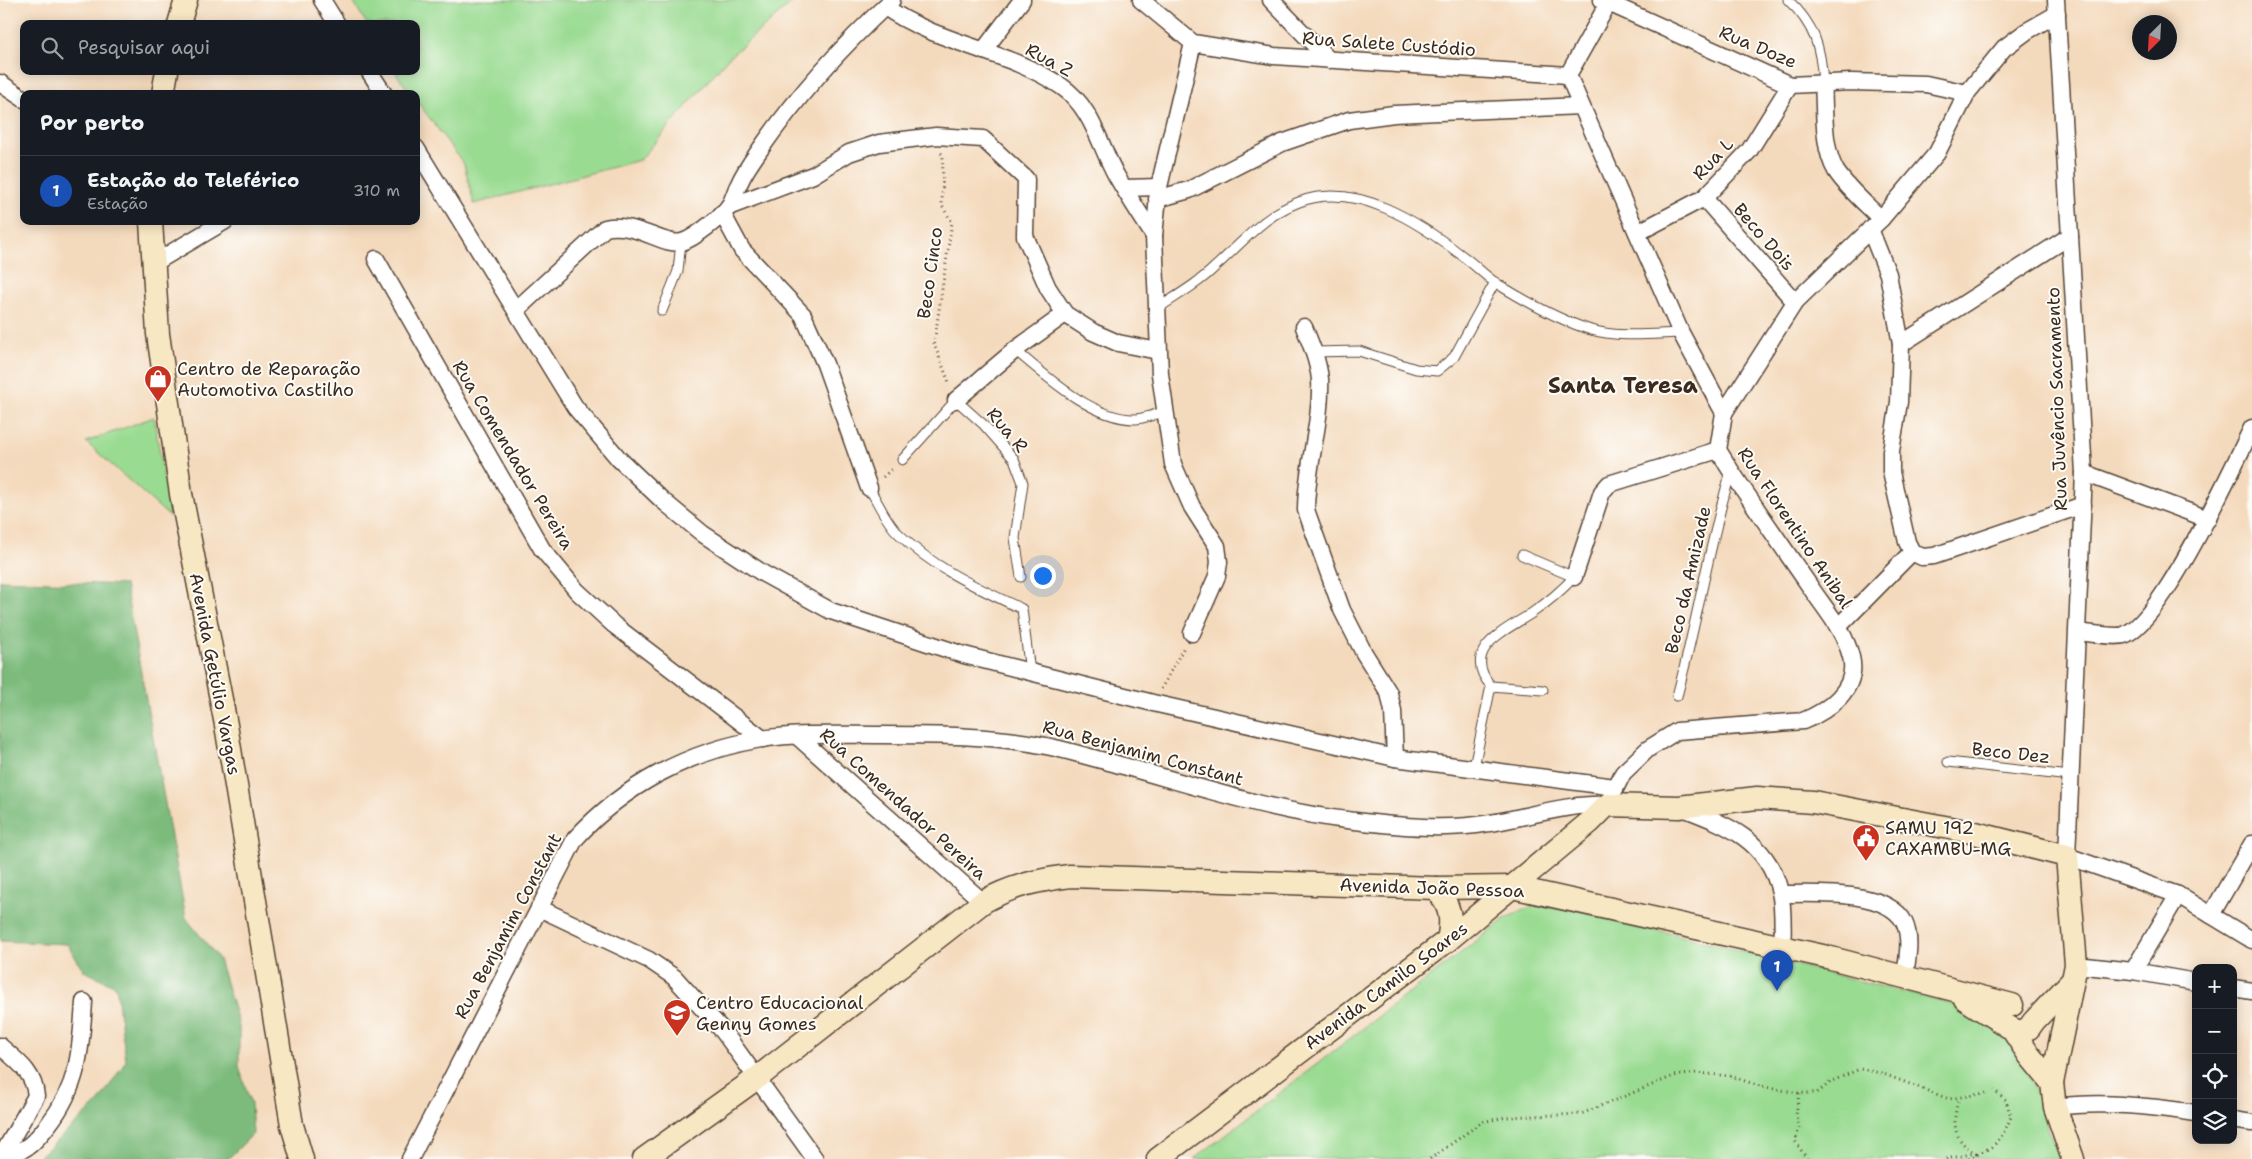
<!DOCTYPE html>
<html lang="pt">
<meta charset="utf-8">
<style>
:root{--surface:#171b24;--page:#20242c;--text:#f1f3f6;--muted:#9ea1a6;--line:#363941;--accent:#c8321e}
body{margin:0;font-family:"Shantell Sans",sans-serif;background:var(--page);color:var(--text)}
.controls{position:absolute;right:15px;bottom:15px;display:grid;overflow:hidden;border-radius:10px;box-shadow:0 2px 12px #0003}
.controls button{width:45px;height:45px;display:grid;place-items:center;padding:0;border:0;border-bottom:1px solid var(--line);background:var(--surface);color:var(--text);font:25px sans-serif}
.compass{position:absolute;left:2132px;top:15px;width:45px;height:45px;border-radius:50%;background:var(--surface);box-shadow:0 2px 12px #0003;rotate:204deg}
.you{position:absolute;left:1042px;top:575px;width:18px;height:18px;margin:-12px;border:4px solid #fff;border-radius:50%;background:#1a73e8;box-shadow:0 0 0 8px #1a73e833}
.badge{display:grid;place-items:center;width:32px;height:32px;border-radius:50%;background:var(--accent);color:#fff;font-size:16px;font-weight:700}
.pin{position:absolute;translate:-50% -41px;filter:drop-shadow(0 1px 2px #0008)}
.pin::after{content:'';position:absolute;top:26px;width:18px;height:15px;background:inherit;clip-path:polygon(0 0,100% 0,50% 100%)}
.list{margin:0;padding:0;list-style:none}
h2{display:flex;justify-content:space-between;align-items:center;height:65px;margin:0;padding:0 20px;font-size:21px}
h2 small{font-size:16px;font-weight:400;color:var(--muted)}
.list li{display:grid;grid-template-columns:32px 1fr auto;gap:15px;align-items:center;box-sizing:border-box;height:70px;padding:0 20px;border-top:1px solid var(--line)}
.list b{display:block;font-size:19px;white-space:nowrap}
.list p{margin:0;font-size:16px;white-space:nowrap;color:var(--muted)}
.list em{font-size:16px;font-style:normal;color:var(--muted)}
.icon{flex:none;width:28px;height:28px;fill:none;stroke:currentColor;stroke-width:2;stroke-linecap:round;stroke-linejoin:round}
.map{position:relative;flex:none;width:2252px;height:1159px;overflow:hidden}
.search{position:absolute;background:var(--surface);box-shadow:0 2px 12px #0003;left:20px;top:20px;width:400px;height:55px;display:flex;align-items:center;gap:12px;box-sizing:border-box;padding:0 18px;border-radius:10px;color:var(--muted);font-size:19px}
.panel{position:absolute;background:var(--surface);box-shadow:0 2px 12px #0003;left:20px;top:90px;width:400px;height:135px;border-radius:10px}
.map>svg:first-child{display:block}
.green{fill:#9adb92;stroke:#6a8258}
.forest{fill:#7bbb7c;stroke:#5b724d}
.lines{fill:none;stroke-linecap:round;stroke-linejoin:round}
.lane-casing{stroke:#574436;stroke-width:11}
.street-casing{stroke:#574436;stroke-width:19}
.secondary-casing{stroke:#574436;stroke-width:25}
.path{stroke:#574436;stroke-width:3;stroke-dasharray:1 4;stroke-linecap:butt}
.lane{stroke:#fff;stroke-width:9}
.street{stroke:#fff;stroke-width:16}
.secondary{stroke:#f8e7c3;stroke-width:22}
.labels{text-anchor:middle;dominant-baseline:central;stroke-width:4;stroke-linejoin:round;paint-order:stroke}
.street-label{font-size:18px;fill:#3b2a1e;stroke:#fdfcf7}
.poi-label{font-size:18px;fill:#3b2a1e;stroke:#fdfcf7;text-anchor:start}
.district-label{font-size:22px;font-weight:bold;fill:#3b2a1e;stroke:#fdfcf7}
</style>
<div class="map">
<svg width="2252" height="1159" viewBox="0 0 2252 1159">
<rect width="100%" height="100%" fill="#fdfcf7"/>
<filter id="ink" filterUnits="userSpaceOnUse"><feTurbulence type="fractalNoise" baseFrequency=".02" numOctaves="2"/><feDisplacementMap in="SourceGraphic" scale="10" xChannelSelector="R" yChannelSelector="G"/><feConvolveMatrix kernelMatrix="1 2 1 2 8 2 1 2 1" color-interpolation-filters="sRGB"/></filter>
<filter id="wash" filterUnits="userSpaceOnUse"><feTurbulence type="fractalNoise" baseFrequency=".0096" numOctaves="4" result="noise"/><feDisplacementMap in="SourceGraphic" scale="20" xChannelSelector="R" yChannelSelector="G"/><feGaussianBlur stdDeviation="1.12" result="paint"/><feColorMatrix in="noise" values="0 0 0 0 0 0 0 0 0 0 0 0 0 0 0 0 0 1.4 0 .05"/><feComposite in="paint" operator="in"/></filter>
<g filter="url(#wash)">
<rect width="100%" height="100%" fill="#f4dabd"/>
<g class="green">
<polygon points="352,0 795,0 727,59 640,160 474,204 464,164 416,100 416,94 411,94 395,72 416,71 416,24 367,24"/>
<polygon points="154,417 170,517 86,442"/>
<polygon points="1543,901 1978,1011 2021,1052 2059,1159 1194,1159 1506,918"/>
</g>
<polygon class="forest" points="0,580 125,585 186,918 219,959 239,1026 239,1067 251,1104 253,1134 228,1159 37,1159 98,1103 126,1061 116,986 84,971 67,944 0,941"/>
</g>
<g filter="url(#ink)">
<g class="lines">
<defs>
<g id="lane">
<path d="M 1788,0 C 1815,25 1821,48 1823,83"/>
<path d="M 1158,308 C 1178,295 1199,283 1216,266 C 1243,242 1264,215 1299,202 C 1356,180 1420,223 1464,257 C 1475,265 1484,275 1496,283 C 1525,301 1558,320 1591,330 C 1620,338 1652,334 1681,333"/>
<polyline points="662,311 678,271 681,242"/>
<path d="M 1015,350 C 1046,376 1093,420 1136,419 C 1146,418 1157,414 1166,411"/>
<polyline points="1314,352 1359,351 1416,369 1437,371 1454,357 1495,282"/>
<polyline points="902,460 956,400 984,425 1014,459 1023,483 1015,538 1021,577"/>
<path d="M 869,488 C 878,502 886,522 898,533 C 931,567 980,589 1022,609 L 1030,672"/>
<polyline points="1491,686 1543,690"/>
<path d="M 1677,696 C 1697,622 1709,545 1731,471"/>
<polyline points="1948,762 2070,776"/>
<path d="M 1474,767 L 1491,686 C 1459,649 1507,630 1532,613 C 1548,602 1561,591 1574,577 L 1522,555"/>
</g>
<g id="street">
<polyline points="322,0 337,24"/>
<polyline points="1141,0 1193,43 1274,56 1568,75 1609,2"/>
<polyline points="1271,0 1329,60"/>
<polyline points="1602,0 1790,85 1851,82 1926,84 1967,93"/>
<polyline points="2056,0 2084,473 2067,856 2178,895 2252,940"/>
<path d="M 885,7 C 938,44 1007,50 1061,86 C 1092,107 1099,144 1116,175 C 1128,196 1141,216 1154,236"/>
<polyline points="983,51 1022,0"/>
<polyline points="369,71 384,94"/>
<polyline points="0,83 24,99"/>
<path d="M 1823,83 C 1825,110 1822,147 1836,171 C 1847,188 1866,204 1881,219"/>
<polyline points="416,148 575,407 619,459 662,500 703,534 764,574 831,611 964,655 1030,672 1153,703 1395,758 1615,787"/>
<polyline points="1125,188 1159,187"/>
<polyline points="1704,198 1795,302"/>
<polyline points="1157,199 1189,190 1282,143 1349,120 1394,114 1581,106"/>
<polyline points="728,207 813,175 849,153 879,143 936,136 983,139 1026,179 1025,236 1048,288 1065,314 1093,332 1118,343 1158,351"/>
<polyline points="722,213 742,250 803,315 825,364 869,488"/>
<polyline points="1870,229 1888,274 1901,344 1899,402 1891,451 1891,472 1907,542 1912,552"/>
<polyline points="1639,232 1704,198 1749,151 1790,85"/>
<polyline points="376,259 542,549 577,591 614,625 763,739"/>
<polyline points="154,263 225,221"/>
<path d="M 516,310 L 605,228 C 636,221 664,247 682,242 C 694,239 720,217 728,208 C 733,201 735,191 739,184 C 744,172 752,161 759,151 C 797,96 843,45 892,0"/>
<path d="M 1304,327 C 1311,344 1318,361 1320,379 C 1322,423 1306,466 1306,510 L 1342,610 L 1364,653 L 1389,693 L 1393,711 L 1395,758"/>
<polyline points="1901,344 2070,236"/>
<polyline points="956,400 1015,350 1065,314"/>
<polyline points="1724,413 1795,302 1881,219 1937,153 1967,93 2004,48 2027,31 2057,14"/>
<polyline points="2084,473 2208,519"/>
<polyline points="1574,577 1602,492 1609,484 1718,450"/>
<polyline points="1838,627 1912,552 1922,557 1934,556 2083,505"/>
<path d="M 2078,632 C 2089,633 2115,638 2124,635 C 2162,621 2232,469 2252,428"/>
<polyline points="1192,633 1217,576 1219,562 1217,546 1192,507 1173,464 1160,374 1154,236 1159,187 1193,43"/>
<polyline points="797,736 983,902"/>
<path d="M 1683,808 C 1728,825 1768,841 1780,892 C 1784,909 1782,929 1783,947"/>
<path d="M 1781,894 C 1813,894 1887,889 1904,922 C 1912,938 1907,960 1905,976"/>
<polyline points="539,908 649,960 674,977 723,1031 815,1159"/>
<polyline points="2211,915 2252,844"/>
<polyline points="2076,965 2133,971 2196,982"/>
<polyline points="2133,971 2178,895"/>
<polyline points="2233,988 2252,991"/>
<path d="M 0,1046 C 17,1061 34,1072 36,1096 L 0,1159"/>
<path d="M 2055,1107 C 2102,1101 2149,1106 2196,1113"/>
<polyline points="2233,1120 2252,1123"/>
<path d="M 2,1156 C 27,1151 33,1144 48,1125 C 79,1086 81,1049 84,1002"/>
<path d="M 410,1159 L 575,839 C 624,785 689,751 761,739 C 800,733 841,735 880,735 C 935,735 992,735 1046,746 C 1067,750 1088,757 1109,762 C 1190,784 1271,812 1355,821 C 1399,826 1446,831 1490,823 C 1528,817 1568,803 1607,805 L 1623,773 L 1648,749 L 1677,731 L 1803,721 C 1828,711 1859,689 1851,657 C 1845,631 1825,609 1811,588 C 1784,549 1757,510 1731,471 L 1718,450 L 1724,413 L 1681,333 L 1568,75"/>
</g>
<g id="secondary">
<polyline points="179,24 186,0"/>
<polyline points="163,94 167,71"/>
<polyline points="151,221 158,334 181,494 226,725 292,1125 302,1159"/>
<path d="M 1436,888 C 1450,906 1453,918 1448,940"/>
<polyline points="1965,999 2012,1029 2020,1032 2029,1028 2034,1021 2071,982"/>
<polyline points="2012,1029 2029,1055 2052,1083"/>
<path d="M 644,1159 L 757,1078 L 983,902 C 1011,886 1038,880 1070,876 L 1436,888 L 1512,887 L 1827,957 L 2012,1005"/>
<polyline points="1158,1159 1448,940 1590,822 1607,805 1679,807 1757,798 1813,802 1971,832 2067,856 2076,965 2052,1083 2055,1107 2073,1159"/>
</g>
</defs>
<use href="#lane" class="lane-casing"/>
<use href="#street" class="street-casing"/>
<use href="#secondary" class="secondary-casing"/>
<g class="path">
<polyline points="941,153 943,155 942,206 952,222 934,344 950,385"/>
<polyline points="883,477 893,468"/>
<polyline points="1161,689 1184,647"/>
<polyline points="1799,1093 1796,1115 1799,1128 1795,1141 1807,1159"/>
<polyline points="1430,1159 1482,1122 1506,1117 1581,1114 1674,1076 1697,1073 1730,1076 1763,1087 1799,1093 1817,1093 1832,1081 1860,1069 1881,1073 1949,1099 1986,1093"/>
<path d="M 1946,1159 L 1976,1153 C 1952,1141 1952,1121 1959,1098"/>
<path d="M 1969,1159 C 1977,1152 1987,1151 1994,1145 C 2002,1137 2007,1127 2011,1117 L 2006,1100 L 1994,1090"/>
</g>
<use href="#lane" class="lane"/>
<use href="#street" class="street"/>
<use href="#secondary" class="secondary"/>
</g>
</g>
<defs>
<symbol id="shop-pin" viewBox="-11 -11 22 30"><path d="M0 17L-7.5 6A9.5 9.5 0 1 1 7.5 6Z" fill="#c8321e" stroke="#fdfcf7"/><path d="M-5-2.5h2.3a2.7 3.5 0 0 1 5.4 0H5L5.5 6h-11ZM-1.5-2.5h3a1.5 2.3 0 0 0-3 0Z" fill="#fff"/></symbol>
<symbol id="civic-pin" viewBox="-11 -11 22 30"><path d="M0 17L-7.5 6A9.5 9.5 0 1 1 7.5 6Z" fill="#c8321e" stroke="#fdfcf7"/><path d="M-.6-6.5H3V-4.5H.6V-3L4-1V1h2V6H-6V1h2V-1L-.6-3ZM-1.2 2.5V6h2.4V2.5Z" fill="#fff"/></symbol>
<symbol id="school-pin" viewBox="-11 -11 22 30"><path d="M0 17L-7.5 6A9.5 9.5 0 1 1 7.5 6Z" fill="#c8321e" stroke="#fdfcf7"/><path d="M0-5L7-2L0 1L-7-2ZM-4 1L0 2.5L4 1V4Q0 6-4 4Z" fill="#fff"/></symbol>
</defs>
<g fill-rule="evenodd">
<use href="#shop-pin" x="142" y="363" width="32" height="43"/>
<use href="#civic-pin" x="1850" y="822" width="32" height="43"/>
<use href="#school-pin" x="661" y="997" width="32" height="43"/>
</g>
<g class="labels">
<g class="street-label">
<text transform="translate(1389 44) rotate(4)">Rua Salete Custódio</text>
<text transform="translate(1758 47) rotate(23)">Rua Doze</text>
<text transform="translate(1049 60) rotate(28)">Rua Z</text>
<text transform="translate(1713 159) rotate(-47)">Rua L</text>
<text transform="translate(1764 237) rotate(49)">Beco Dois</text>
<text transform="translate(930 273) rotate(-82)">Beco Cinco</text>
<text transform="translate(2057 399) rotate(-92)">Rua Juvêncio Sacramento</text>
<text transform="translate(1007 430) rotate(50)">Rua R</text>
<text transform="translate(513 455) rotate(59)">Rua Comendador Pereira</text>
<text transform="translate(1795 528) rotate(56)">Rua Florentino Anibal</text>
<text transform="translate(1688 580) rotate(-77)">Beco da Amizade</text>
<text transform="translate(215 674) rotate(79)">Avenida Getúlio Vargas</text>
<text transform="translate(1143 753) rotate(15)">Rua Benjamim Constant</text>
<text transform="translate(2011 753) rotate(6)">Beco Dez</text>
<text transform="translate(903 804) rotate(42)">Rua Comendador Pereira</text>
<text transform="translate(1432 888) rotate(2)">Avenida João Pessoa</text>
<text transform="translate(508 926) rotate(-62)">Rua Benjamim Constant</text>
<text transform="translate(1386 986) rotate(-37)">Avenida Camilo Soares</text>
</g>
<g class="poi-label">
<text x="177" y="369">Centro de Reparação<tspan x="177" dy="21">Automotiva Castilho</tspan></text>
<text x="1885" y="828">SAMU 192<tspan x="1885" dy="21">CAXAMBU-MG</tspan></text>
<text x="696" y="1003">Centro Educacional<tspan x="696" dy="21">Genny Gomes</tspan></text>
</g>
<g class="district-label">
<text x="1623" y="385">Santa Teresa</text>
</g>
</g>
</svg>
<div class="controls">
<button>+</button>
<button>−</button>
<button><svg class="icon" aria-label="locate" viewBox="0 0 24 24"><circle cx="12" cy="12" r="6"/><path d="M12 2v4M12 18v4M2 12h4M18 12h4"/></svg></button>
<button><svg class="icon" aria-label="layers" viewBox="0 0 24 24"><path d="M12 4l9 5-9 5-9-5zM3 14l9 5 9-5"/></svg></button>
</div>
<svg class="compass" viewBox="-18 -18 36 36"><path d="M0-13l5 13h-10z" fill="#e53935"/><path d="M0 13l5-13h-10z" fill="#9ea1a6"/></svg>
<div class="you"></div>
<div class="pin badge" style="left:1777px;top:991px;background:#1a4fb4">1</div>
<div class="search"><svg class="icon" aria-label="search" viewBox="0 0 24 24"><circle cx="10" cy="10" r="6"/><path d="M15 15l6 6"/></svg>Pesquisar aqui</div>
<section class="panel">
<h2>Por perto<small></small></h2>
<ul class="list">
<li><span class="badge" style="background:#1a4fb4">1</span><div><b>Estação do Teleférico</b><p>Estação</p></div><em>310 m</em></li>
</ul>
</section>
</div>
